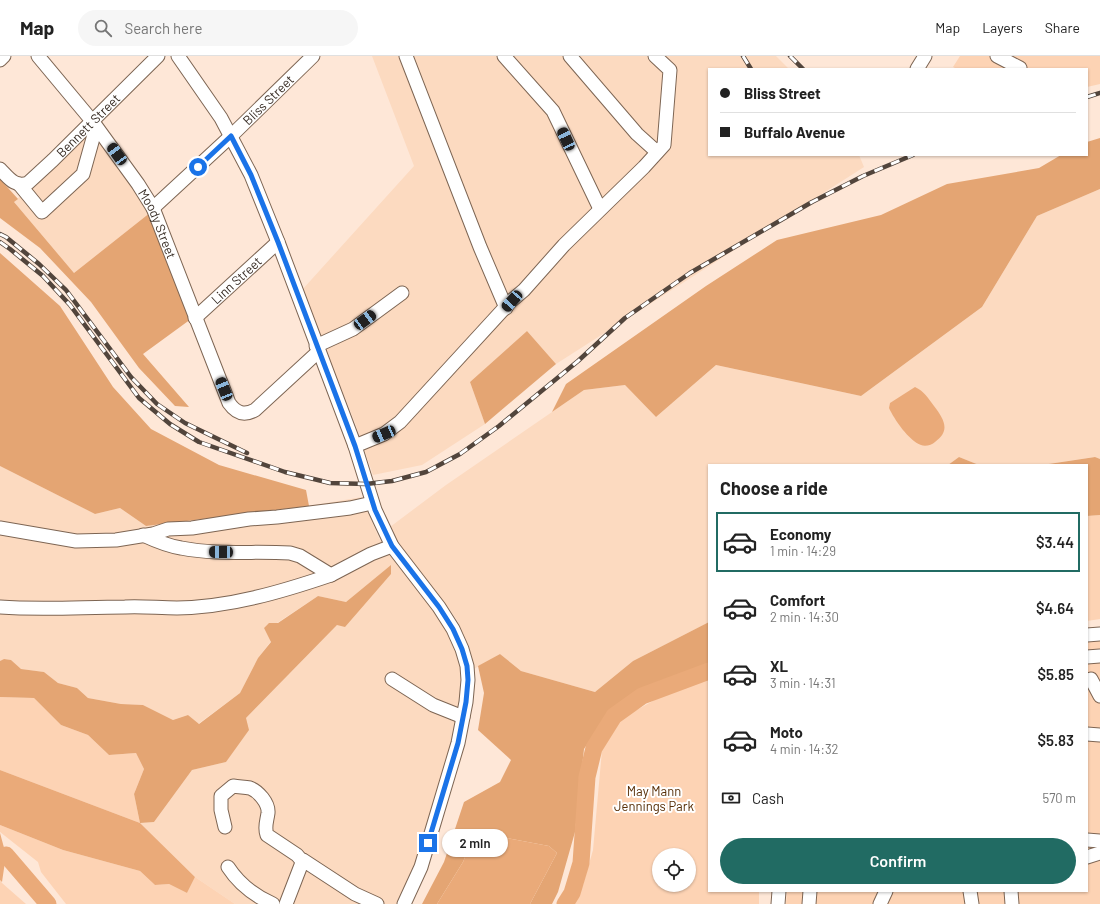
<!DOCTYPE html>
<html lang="en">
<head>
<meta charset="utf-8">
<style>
	body { margin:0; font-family:Barlow,sans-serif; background:#f6f6f6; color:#222; height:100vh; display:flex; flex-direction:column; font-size:15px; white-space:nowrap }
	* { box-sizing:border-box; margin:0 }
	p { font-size:13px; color:#767676 }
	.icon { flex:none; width:22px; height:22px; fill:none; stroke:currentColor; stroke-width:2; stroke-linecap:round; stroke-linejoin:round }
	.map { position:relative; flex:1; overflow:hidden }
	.details { position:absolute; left:708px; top:408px; width:380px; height:428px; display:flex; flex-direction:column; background:#fff; border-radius:0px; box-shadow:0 1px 3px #0004 }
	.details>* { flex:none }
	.top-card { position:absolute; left:708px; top:12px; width:380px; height:88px; border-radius:0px; box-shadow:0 1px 3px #0004; display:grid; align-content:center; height:88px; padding:0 12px; background:#fff }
	.controls { position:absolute; left:652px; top:792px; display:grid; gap:8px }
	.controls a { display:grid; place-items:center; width:44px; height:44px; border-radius:50%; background:#fff; box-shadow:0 1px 3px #0004; font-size:20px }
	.end { position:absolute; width:18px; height:18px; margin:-9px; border:5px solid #1a73e8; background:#fff; box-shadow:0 0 0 2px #fff }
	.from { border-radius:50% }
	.bubble { position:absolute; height:28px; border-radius:14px; background:#fff; box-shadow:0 1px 3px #0004; font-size:13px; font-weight:600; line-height:28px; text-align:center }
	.car { position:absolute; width:12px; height:24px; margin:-12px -6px; border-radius:5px; box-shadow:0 0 3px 1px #0007; background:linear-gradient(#222 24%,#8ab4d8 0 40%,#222 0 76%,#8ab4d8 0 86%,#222 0) }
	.top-card b { display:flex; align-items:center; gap:14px; height:38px; font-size:15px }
	.top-card b+b { border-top:1px solid #e0e0e0 }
	.top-card i { width:10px; height:10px; background:#222 }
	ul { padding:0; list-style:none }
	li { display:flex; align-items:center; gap:12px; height:60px; margin:0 8px 6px; padding:0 4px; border:2px solid transparent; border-radius:0px }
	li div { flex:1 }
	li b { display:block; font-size:15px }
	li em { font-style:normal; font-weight:600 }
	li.selected { border-color:#216b63 }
	li>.icon { width:36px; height:36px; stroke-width:1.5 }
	h2 { padding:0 12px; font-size:18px; line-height:48px }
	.pay { display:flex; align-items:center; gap:10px; height:44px; padding:0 12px; font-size:15px }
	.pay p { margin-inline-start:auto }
	.action { display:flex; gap:8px; margin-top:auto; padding:8px 12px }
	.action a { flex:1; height:46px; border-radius:24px; background:#216b63; color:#fff; font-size:16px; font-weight:600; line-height:46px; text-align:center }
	header { display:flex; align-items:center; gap:24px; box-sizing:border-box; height:56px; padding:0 20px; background:#fff; border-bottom:1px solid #e0e0e0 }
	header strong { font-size:19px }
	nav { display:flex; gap:22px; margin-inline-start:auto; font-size:14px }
	.search { width:280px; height:36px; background:#f6f6f6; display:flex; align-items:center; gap:10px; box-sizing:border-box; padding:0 14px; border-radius:22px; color:#767676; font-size:15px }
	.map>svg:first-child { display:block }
	.built { fill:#fcdac0 }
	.green { fill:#fdd3b4; fill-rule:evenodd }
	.forest { fill:#e4a573 }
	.water { fill:#eaaa79 }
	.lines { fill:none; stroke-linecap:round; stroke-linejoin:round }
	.river { stroke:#eaaa79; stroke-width:17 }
	.minor-casing { stroke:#7d6553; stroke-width:15 }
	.minor { stroke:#fff; stroke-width:13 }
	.rail-casing { stroke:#52453c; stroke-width:4.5 }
	.rail { stroke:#fff; stroke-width:3; stroke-dasharray:9; stroke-linecap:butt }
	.route { stroke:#1a73e8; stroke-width:5 }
	.labels { text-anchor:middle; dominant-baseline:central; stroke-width:4; stroke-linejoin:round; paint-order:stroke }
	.street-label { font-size:13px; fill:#372c24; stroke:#fff }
	.park-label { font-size:13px; fill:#572e06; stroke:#fff }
</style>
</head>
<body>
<header>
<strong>Map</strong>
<div class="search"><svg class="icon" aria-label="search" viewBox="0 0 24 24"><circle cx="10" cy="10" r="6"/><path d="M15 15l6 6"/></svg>Search here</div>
<nav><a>Map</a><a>Layers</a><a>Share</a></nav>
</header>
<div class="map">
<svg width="1100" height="848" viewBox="0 0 1100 848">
	<rect width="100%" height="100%" fill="#fee7d7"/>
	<!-- built -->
	<path class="built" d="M372 0H776L789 13H709V99H859L864 111 556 308 527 275 470 326 485 368 422 409 373 419 355 367 302 234 414 110Z
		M91 71 151 156 74 217 14 146Z
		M1100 133V403L1094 401 1042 409H979L959 401 948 409H709V566L633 605 595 636 521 615 500 598 474 613 470 596 458 566 449 552 411 507 400 491 390 471 446 429 584 334 625 329 656 361 716 309 861 340 982 251 1037 160Z
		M0 410 95 458 120 452 146 470 309 450 362 441 368 457 379 482 451 577 462 616V641L455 682 415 810 398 848H235L195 821 140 767 154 766 192 714 226 706 246 662 337 569 390 510 346 546 318 540 277 567 264 572 271 585 258 602 240 637 198 668 188 659 173 664 143 649 121 648 88 642 77 632 58 627 44 616 20 613 11 604 4 603 0 605Z"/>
	<!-- green -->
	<path class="green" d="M960 0H1100V28L1087 31V13H957L953 11Z
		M1100 459V563L1087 565V460Z
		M1100 585V848H786L787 835H1087V586Z
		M709 621V835H759V848H571L583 829 593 794 602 694 622 662 671 635ZM659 799H689V829H659Z
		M0 641 34 642 61 669 88 679 109 699 136 697 144 713 134 738 140 767 0 714Z
		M0 769 63 794 140 815 155 829 169 828 187 837 195 821 235 848H66L41 816 38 806 0 776Z
		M0 824 2 827 26 848H0Z"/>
	<!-- forest -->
	<path class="forest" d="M1100 82V133L1037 160 982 251 861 340 716 309 656 361 625 329 584 334 552 356 566 328 706 230 777 184 881 159 947 128 1039 112 1061 99H1087V86Z
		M0 123 18 143 14 146 74 217 151 156 191 263 143 298 189 351 175 350 139 312 91 246 40 192 0 162Z
		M0 197 60 250 113 331 151 373 219 409 306 434 309 450 146 470 120 452 95 458 0 410Z
		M527 275 556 308 485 368 470 326Z
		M959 401 979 409H948Z
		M1095 401 1100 403V459L1087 460V409H1042Z
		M391 509V518L345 571 337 569 246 662 249 674 226 706 192 714 154 766 140 767 134 738 144 713 136 697 109 699 88 679 61 669 34 642 0 641V605L4 603 11 604 21 613 44 616 58 627 77 632 88 642 121 648 143 649 173 664 188 659 199 668 240 637 258 602 271 586 264 572 269 567H278L318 540 346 546Z
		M709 566V608L641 634 608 657 584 693 575 776 558 836 552 848H530L557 797 549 790 475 776 463 806 437 848H422L444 806 464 746 500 726 511 704 478 674 484 637 478 610 500 598 521 615 595 636 633 605Z"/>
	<!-- water -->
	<path class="water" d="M915 331C924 335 928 342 934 350 944 363 951 375 935 386 932 389 925 391 921 389 909 385 894 363 889 352L890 347Z
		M0 714 140 767 195 821 187 837 169 828 155 829 140 815 63 794 0 769Z
		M475 776 549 790 557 797 530 848H437L463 806Z
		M0 777 6 799 2 826 0 824Z"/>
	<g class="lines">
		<!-- river -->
		<path class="river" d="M6 799 48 848
			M565 848 572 837 581 807 587 721 594 692 614 660 642 640 709 615"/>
		<defs>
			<g id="minor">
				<path id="s1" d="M38 0 93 66 138 128 153 152 229 347C236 357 244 360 255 354L318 296"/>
				<path d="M178 0 221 62 251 119 278 186 355 390 375 454 383 471 392 490 439 551 453 573 462 593 467 610 468 624 466 646 458 687 421 811 404 848"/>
				<path d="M406 0 480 191 506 252"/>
				<path d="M504 0 553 55 600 153"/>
				<path d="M570 0 637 78 657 96"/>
				<path d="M997 0 1020 12"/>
				<path d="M0 4 4 0"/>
				<path d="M917 13 925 0"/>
				<path id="s2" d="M0 113C8 121 15 132 28 127L53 104 158 0"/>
				<path d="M19 128 42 156 83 118 95 75 93 66"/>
				<path id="s3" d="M153 152 231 80 313 0"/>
				<path id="s4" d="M195 262 278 186"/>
				<path d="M316 290 353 273 402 237"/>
				<path d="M355 390 384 378 400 366 511 245 524 234 564 189 644 111 664 89 670 14 655 0"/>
				<path d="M0 472 76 485 116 484 153 478 168 473 192 472 249 463 277 461 350 452 372 447"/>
				<path d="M143 479C156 485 168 490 181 492 217 499 254 495 290 497L300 500 331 519 371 498 392 490"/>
				<path d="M0 551C42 554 83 551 125 551 142 550 159 552 177 552 230 551 281 536 331 519"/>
				<path d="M1087 579 1100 578"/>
				<path d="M1087 601 1100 600"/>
				<path d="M392 623 433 649 463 661"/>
				<path d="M1091 623 1100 640"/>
				<path d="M1087 678 1100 679"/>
				<path d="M225 771 221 754V740L233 730C239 731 244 731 250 732 258 735 269 747 268 757 267 765 264 771 267 779L297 799 302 805"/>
				<path d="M1087 784 1100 785"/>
				<path d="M1087 801 1100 797"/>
				<path d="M228 811C239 828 255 840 273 848"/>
				<path d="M970 835 972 848"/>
				<path d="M1011 835 1012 848"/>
				<path d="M286 848 303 804 355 838 377 848"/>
				<path d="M778 848 779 835"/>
				<path d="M809 848 810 835"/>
				<path d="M880 848 886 835"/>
			</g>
		</defs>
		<!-- minor casing -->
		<use href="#minor" class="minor-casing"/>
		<!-- minor -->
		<use href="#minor" class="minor"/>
		<defs>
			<path id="rail" d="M743 0 751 13
				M790 0 803 13
				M1087 41 1100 37
				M0 178 6 181 39 208 66 234 131 321 157 348 185 367 247 397
				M0 186 10 193 43 220 70 249 139 342 170 368 199 386 285 416 330 427 366 428 392 425 426 416 460 398 499 370 578 305 625 262 690 217 812 146 863 120 913 99"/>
		</defs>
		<!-- rail casing -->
		<use href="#rail" class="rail-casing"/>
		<!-- rail -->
		<use href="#rail" class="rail"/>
	</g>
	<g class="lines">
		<!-- route -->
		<path class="route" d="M198 111 231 80 251 119 278 186 355 390 375 454 392 490 439 551 453 573 462 593 467 610 468 624 466 646 458 687 428 787"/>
	</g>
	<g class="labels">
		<!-- street labels -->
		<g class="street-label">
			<text stroke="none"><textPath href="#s3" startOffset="158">Bliss Street</textPath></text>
			<text stroke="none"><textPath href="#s2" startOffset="117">Bennett Street</textPath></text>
			<text stroke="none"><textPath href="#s1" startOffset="207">Moody Street</textPath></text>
			<text stroke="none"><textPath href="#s4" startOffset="56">Linn Street</textPath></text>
		</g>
		<!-- park labels -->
		<g class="park-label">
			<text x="654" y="735">May Mann<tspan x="654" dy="15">Jennings Park</tspan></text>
		</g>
	</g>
</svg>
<div class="controls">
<a><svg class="icon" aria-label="locate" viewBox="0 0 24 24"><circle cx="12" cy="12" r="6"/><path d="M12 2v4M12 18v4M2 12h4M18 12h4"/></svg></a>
</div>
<i class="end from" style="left:198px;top:111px"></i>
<i class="end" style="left:428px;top:787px"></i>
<div class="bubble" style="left:442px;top:773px;width:66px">2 min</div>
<i class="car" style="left:566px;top:83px;rotate:335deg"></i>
<i class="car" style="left:117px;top:98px;rotate:324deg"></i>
<i class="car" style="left:512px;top:245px;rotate:222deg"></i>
<i class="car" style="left:365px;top:264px;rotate:54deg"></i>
<i class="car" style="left:224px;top:333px;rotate:338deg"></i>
<i class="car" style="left:384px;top:378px;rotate:247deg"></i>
<i class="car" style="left:221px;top:496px;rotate:271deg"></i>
<div class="top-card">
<b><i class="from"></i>Bliss Street</b>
<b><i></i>Buffalo Avenue</b>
</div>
<section class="details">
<h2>Choose a ride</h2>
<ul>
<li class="selected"><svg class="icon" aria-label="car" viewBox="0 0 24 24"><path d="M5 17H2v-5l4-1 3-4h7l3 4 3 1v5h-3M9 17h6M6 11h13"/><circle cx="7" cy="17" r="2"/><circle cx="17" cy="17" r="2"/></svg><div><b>Economy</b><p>1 min · 14:29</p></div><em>$3.44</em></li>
<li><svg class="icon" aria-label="car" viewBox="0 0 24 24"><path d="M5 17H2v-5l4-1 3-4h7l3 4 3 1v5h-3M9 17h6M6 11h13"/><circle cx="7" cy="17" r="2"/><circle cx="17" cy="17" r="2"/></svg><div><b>Comfort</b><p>2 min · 14:30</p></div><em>$4.64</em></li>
<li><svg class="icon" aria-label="car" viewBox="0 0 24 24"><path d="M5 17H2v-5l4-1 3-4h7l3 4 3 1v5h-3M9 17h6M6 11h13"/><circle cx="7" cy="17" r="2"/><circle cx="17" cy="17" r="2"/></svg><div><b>XL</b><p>3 min · 14:31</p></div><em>$5.85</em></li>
<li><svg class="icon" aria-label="car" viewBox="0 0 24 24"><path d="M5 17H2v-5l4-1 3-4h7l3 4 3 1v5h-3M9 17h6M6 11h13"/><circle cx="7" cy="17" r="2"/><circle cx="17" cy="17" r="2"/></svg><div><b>Moto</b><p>4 min · 14:32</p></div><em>$5.83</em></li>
</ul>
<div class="pay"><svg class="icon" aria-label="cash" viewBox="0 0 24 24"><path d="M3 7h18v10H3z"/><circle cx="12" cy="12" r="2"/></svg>Cash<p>570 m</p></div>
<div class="action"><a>Confirm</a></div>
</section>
</div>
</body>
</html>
